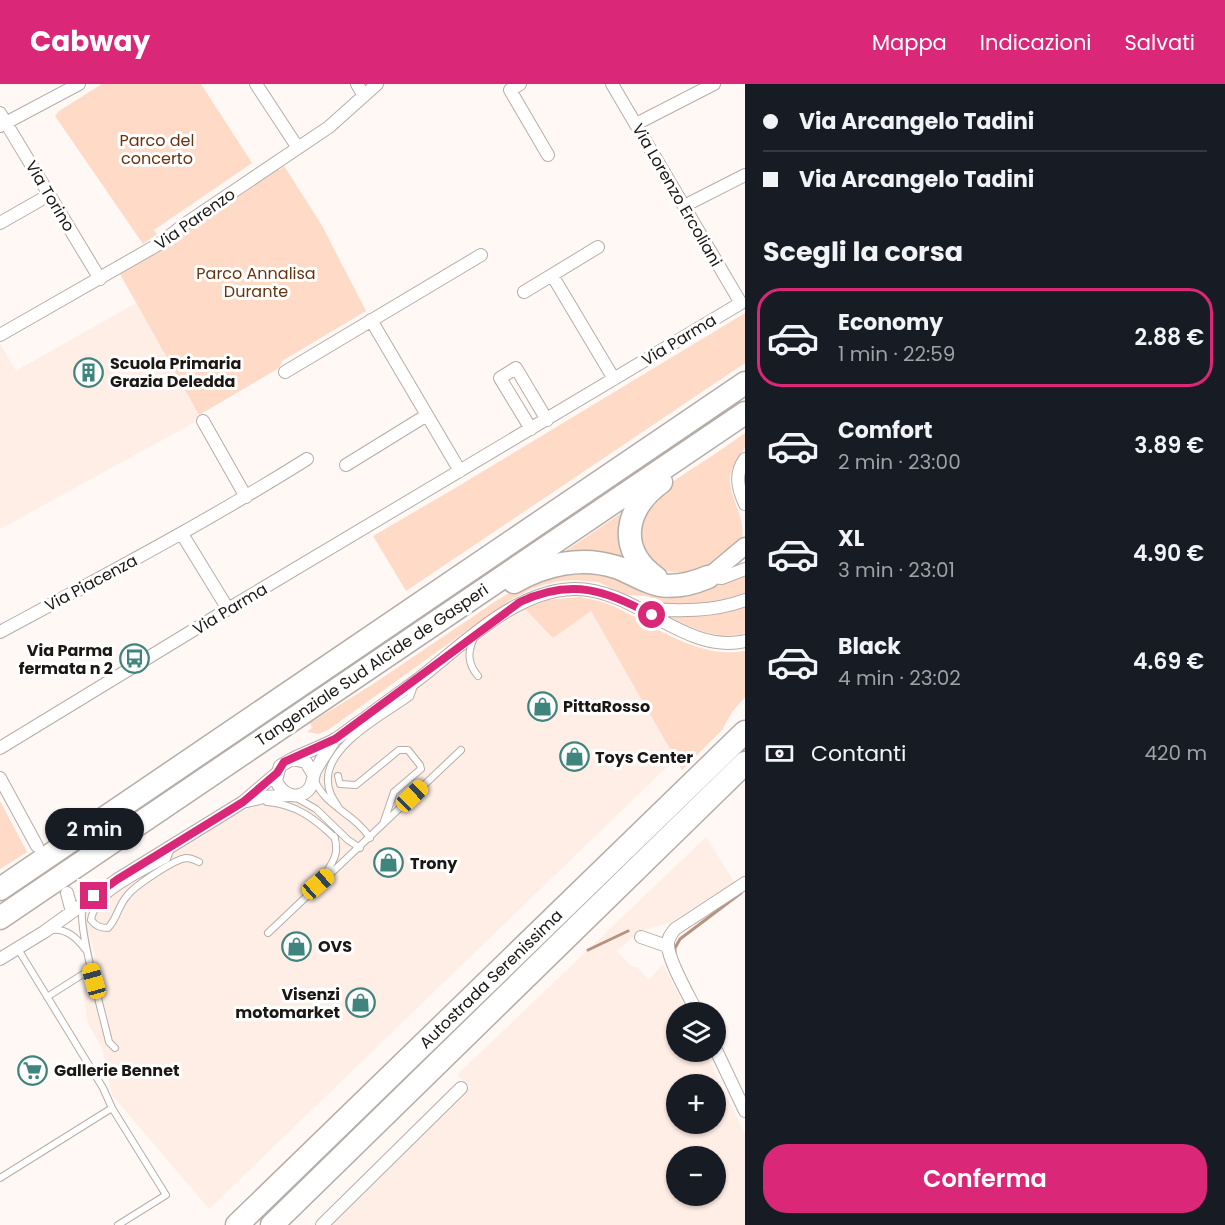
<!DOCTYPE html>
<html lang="it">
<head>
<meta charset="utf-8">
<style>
	body { margin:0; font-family:Poppins,sans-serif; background:#242831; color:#f1f3f6; height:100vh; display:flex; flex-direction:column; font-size:22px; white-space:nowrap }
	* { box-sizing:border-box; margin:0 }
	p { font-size:20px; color:#9ea1a6 }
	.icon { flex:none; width:33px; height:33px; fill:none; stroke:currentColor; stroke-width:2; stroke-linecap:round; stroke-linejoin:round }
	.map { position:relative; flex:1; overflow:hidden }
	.side { display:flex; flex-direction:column; background:#171b24; width:480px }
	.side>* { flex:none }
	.top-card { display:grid; align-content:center; height:132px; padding:0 18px; background:#171b24 }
	.tools { position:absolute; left:666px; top:918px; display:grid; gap:12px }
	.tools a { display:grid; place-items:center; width:60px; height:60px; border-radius:50%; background:#171b24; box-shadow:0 2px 4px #0004; font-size:30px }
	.end { position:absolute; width:27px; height:27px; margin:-14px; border:8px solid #db2777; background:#fff; box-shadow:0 0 0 3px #fff }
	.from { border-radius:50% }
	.bubble { position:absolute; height:42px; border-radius:21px; background:#171b24; box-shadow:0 2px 4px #0004; font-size:20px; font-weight:600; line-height:42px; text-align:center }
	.car { position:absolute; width:18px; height:36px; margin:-18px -9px; border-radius:8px; box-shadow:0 0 4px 2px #0007; background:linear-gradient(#f5c518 24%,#345 0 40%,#f5c518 0 76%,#345 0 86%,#f5c518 0) }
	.top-card b { display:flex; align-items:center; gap:21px; height:57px; font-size:22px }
	.top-card b+b { border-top:2px solid #363941 }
	.top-card i { width:15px; height:15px; background:#f1f3f6 }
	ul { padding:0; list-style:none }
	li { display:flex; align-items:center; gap:18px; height:99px; margin:0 12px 9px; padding:0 6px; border:3px solid transparent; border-radius:24px }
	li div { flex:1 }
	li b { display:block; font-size:22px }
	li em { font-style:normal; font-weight:600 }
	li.selected { border-color:#db2777 }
	li>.icon { width:54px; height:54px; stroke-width:1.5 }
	h2 { padding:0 18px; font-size:27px; line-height:72px }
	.pay { display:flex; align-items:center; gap:15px; height:66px; padding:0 18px; font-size:22px }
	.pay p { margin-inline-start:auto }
	.primary-button { display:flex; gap:12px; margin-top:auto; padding:12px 18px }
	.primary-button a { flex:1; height:69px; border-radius:24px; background:#db2777; color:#fff; font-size:24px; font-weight:600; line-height:69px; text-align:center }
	header { display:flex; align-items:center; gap:36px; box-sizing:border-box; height:84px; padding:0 30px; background:#db2777; color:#fff }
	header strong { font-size:28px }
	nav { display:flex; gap:33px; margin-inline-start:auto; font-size:21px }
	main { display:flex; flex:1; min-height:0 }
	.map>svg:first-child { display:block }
	.built { fill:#ffeee6; fill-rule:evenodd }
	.green { fill:#fedac7 }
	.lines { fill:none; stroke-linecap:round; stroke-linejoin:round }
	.stream { stroke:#b8927c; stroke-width:3 }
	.lane-casing { stroke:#b5ada8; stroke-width:8 }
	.street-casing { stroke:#b5ada8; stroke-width:14 }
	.secondary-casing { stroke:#b5ada8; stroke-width:19 }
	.highway-casing { stroke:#b5ada8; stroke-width:25 }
	.lane { stroke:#fff; stroke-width:6 }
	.street { stroke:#fff; stroke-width:12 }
	.secondary { stroke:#fff; stroke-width:16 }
	.highway { stroke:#fff; stroke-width:22 }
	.route { stroke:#db2777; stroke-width:8 }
	.labels { text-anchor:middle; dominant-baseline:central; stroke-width:6; stroke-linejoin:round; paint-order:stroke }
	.park-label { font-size:16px; fill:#6a330e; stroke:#fff }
	.street-label { font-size:16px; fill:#1a1715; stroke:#fff }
	.poi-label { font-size:16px; font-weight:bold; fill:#1a1715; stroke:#fff; text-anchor:start }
</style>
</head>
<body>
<header>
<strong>Cabway</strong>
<nav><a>Mappa</a><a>Indicazioni</a><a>Salvati</a></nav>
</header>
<main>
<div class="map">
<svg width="745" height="1141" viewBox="0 0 745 1141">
	<rect width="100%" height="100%" fill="#fff8f4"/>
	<!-- built -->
	<path class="built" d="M136 219 199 331 193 339 0 445V260L16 287Z
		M522 525 591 527 676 674 209 1125 112 1011 102 964 87 938 83 905 102 890 96 884 93 863 84 836 87 823 215 738 258 721 267 719 282 721 314 703 319 697 320 684 339 657Z
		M706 753 734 798 672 838 640 847 617 867 632 883H637L649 896 663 880 687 928H676V968H705L745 1050V1141H329L470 1003 457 991ZM676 1000H716V1040H676ZM676 1072H716V1112H676Z"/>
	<!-- green -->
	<path class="green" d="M102 0H201L252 79 154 146 157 150 143 160 55 32 59 27Z
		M284 82 321 140 366 227 282 277 279 284 199 331 120 190 277 85 279 86Z
		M745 229V279L406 507 373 452 452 406Z
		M745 349C745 353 745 359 745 363 739 376 728 384 730 400 732 416 745 436 742 453 739 461 730 466 723 472 670 516 611 468 658 409 665 401 676 396 684 390 705 377 725 363 745 349Z
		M629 424 632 481 558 472Z
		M563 487 625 491H745V509L712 518 680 521 660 519 647 512 627 511 598 498 572 496 554 498 533 504 512 515 466 547 328 646 318 650 307 648 312 644 310 639 370 602 496 517 515 505Z
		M579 513 599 517 613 522C653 541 699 576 745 567V613L732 628 722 646 682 686 591 527 553 554 525 525 547 516Z
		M745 521V549C722 557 692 545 671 533L697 531Z
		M0 717 27 768 0 785Z"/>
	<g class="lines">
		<!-- stream -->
		<path class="stream" d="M588 866 628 847
			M675 869V864L680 855 741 809
			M716 954 720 963"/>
		<defs>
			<path id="lane" d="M474 554C467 569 468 580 478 592
				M338 692 340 700 356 701 399 666H408L420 681 421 685 394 708 384 737
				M315 697C326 723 355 730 370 754
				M295 713 316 725 348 756 360 764
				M267 718C296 720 315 735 335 754
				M339 724C334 716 328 708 328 698 325 662 383 632 410 613L414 602
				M171 764 167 775C146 787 94 810 91 836 96 842 100 844 108 844 117 835 118 822 127 812 134 802 175 775 186 774 191 774 195 776 199 778
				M324 792C333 778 340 769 334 752
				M83 823C76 838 104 935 109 958L115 964
				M52 846C66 844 77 854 85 865
				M268 849 461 666
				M18 865 103 1004 112 1024 166 1111 118 1141
				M47 913 91 885
				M0 1094 112 1024"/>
			<path id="street" d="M256 0 298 64
				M357 0 364 12
				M520 0 510 6 548 71
				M612 0 739 216
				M0 29 100 195
				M636 40 714 0
				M0 42 79 0
				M684 122 745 91
				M0 139 49 111
				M552 191 614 295
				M524 208 598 163
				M371 236 460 387
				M0 251 159 160 185 140 329 43 377 0
				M285 288 481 171
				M203 337 246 413
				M531 345 500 294 516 284 547 336
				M745 375C734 390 738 405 745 420
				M346 381 427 331
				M182 450 228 525
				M708 493 722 494 745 485
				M645 525C679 527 713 528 745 516
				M0 548C104 492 208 437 307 375
				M0 664 228 525 741 219 739 216
				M292 675C306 668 321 663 334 656 344 650 354 641 364 635 381 622 398 610 416 597 461 563 514 506 574 505 636 504 684 571 745 557
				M313 690 306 678 292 675 280 682 276 696C281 710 298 718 309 705 314 699 312 693 315 687 321 676 328 666 335 655
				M0 694 37 762
				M247 717 264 713 290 711
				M67 809 72 828
				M641 853 667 862
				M0 875 44 848 118 795 243 718 277 689
				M697 928C689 912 669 878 668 862 667 855 671 850 675 845L745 799
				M716 966 745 1027
				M322 1141 461 1004"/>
			<path id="secondary" d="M708 493 745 462"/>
			<path id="highway" d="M656 494C617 466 624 425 661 398
				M514 498C545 480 582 472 616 483 628 487 638 494 650 498 669 506 689 501 708 493
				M0 805 745 299
				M0 834 745 329
				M237 1141 745 648
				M272 1141 745 679"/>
		</defs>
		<!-- lane casing -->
		<use href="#lane" class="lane-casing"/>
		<!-- street casing -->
		<use href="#street" class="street-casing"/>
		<!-- secondary casing -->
		<use href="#secondary" class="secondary-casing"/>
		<!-- highway casing -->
		<use href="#highway" class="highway-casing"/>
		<!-- lane -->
		<use href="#lane" class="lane"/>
		<!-- street -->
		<use href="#street" class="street"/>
		<!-- secondary -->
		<use href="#secondary" class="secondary"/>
		<!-- highway -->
		<use href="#highway" class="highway"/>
	</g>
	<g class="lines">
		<!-- route -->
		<path class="route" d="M94 812 118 795 243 718 277 689 284 678 335 655 520 518C571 494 606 506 652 531"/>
	</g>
	<!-- icons -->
	<defs>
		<symbol id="building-ring" viewBox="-11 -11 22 22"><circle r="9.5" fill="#fff" stroke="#3f857d" stroke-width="1.5"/><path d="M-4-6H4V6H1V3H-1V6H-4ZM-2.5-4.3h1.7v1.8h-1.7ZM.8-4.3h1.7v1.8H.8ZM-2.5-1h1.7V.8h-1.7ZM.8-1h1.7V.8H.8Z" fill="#3f857d"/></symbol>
		<symbol id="bus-ring" viewBox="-11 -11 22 22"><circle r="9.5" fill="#fff" stroke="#3f857d" stroke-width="1.5"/><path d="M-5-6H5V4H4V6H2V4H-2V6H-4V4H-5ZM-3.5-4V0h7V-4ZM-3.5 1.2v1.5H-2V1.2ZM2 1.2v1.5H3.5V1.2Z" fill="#3f857d"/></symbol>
		<symbol id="shop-ring" viewBox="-11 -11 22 22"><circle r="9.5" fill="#fff" stroke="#3f857d" stroke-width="1.5"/><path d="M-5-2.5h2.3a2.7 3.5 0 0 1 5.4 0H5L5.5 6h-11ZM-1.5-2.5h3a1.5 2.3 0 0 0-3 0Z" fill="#3f857d"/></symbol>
		<symbol id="supermarket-ring" viewBox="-11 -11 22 22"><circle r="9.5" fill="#fff" stroke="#3f857d" stroke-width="1.5"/><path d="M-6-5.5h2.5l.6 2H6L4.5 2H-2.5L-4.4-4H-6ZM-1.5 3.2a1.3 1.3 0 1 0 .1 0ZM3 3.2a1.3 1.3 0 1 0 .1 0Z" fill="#3f857d"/></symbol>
	</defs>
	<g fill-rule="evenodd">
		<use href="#building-ring" x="72" y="272" width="33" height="33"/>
		<use href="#bus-ring" x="118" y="558" width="33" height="33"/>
		<use href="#shop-ring" x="526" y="606" width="33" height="33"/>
		<use href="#shop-ring" x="558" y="656" width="33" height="33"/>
		<use href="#shop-ring" x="372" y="762" width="33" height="33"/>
		<use href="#shop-ring" x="280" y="846" width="33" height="33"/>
		<use href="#shop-ring" x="344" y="902" width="33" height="33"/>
		<use href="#supermarket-ring" x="16" y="970" width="33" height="33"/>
	</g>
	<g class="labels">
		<!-- park labels -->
		<g class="park-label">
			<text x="157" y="56">Parco del<tspan x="157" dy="18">concerto</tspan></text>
			<text x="256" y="189">Parco Annalisa<tspan x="256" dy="18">Durante</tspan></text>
		</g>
		<!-- street labels -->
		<g class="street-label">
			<text transform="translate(677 111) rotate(60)">Via Lorenzo Ercoliani</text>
			<text transform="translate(50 112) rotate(59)">Via Torino</text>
			<text transform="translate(195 135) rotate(-35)">Via Parenzo</text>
			<text transform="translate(679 256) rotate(-31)">Via Parma</text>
			<text transform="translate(91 499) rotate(-28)">Via Piacenza</text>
			<text transform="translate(230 525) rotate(-31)">Via Parma</text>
			<text transform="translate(372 581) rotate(-34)">Tangenziale Sud Alcide de Gasperi</text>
			<text transform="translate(491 895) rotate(-44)">Autostrada Serenissima</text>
		</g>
		<!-- poi labels -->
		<g class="poi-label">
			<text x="110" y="279">Scuola Primaria<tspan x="110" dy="18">Grazia Deledda</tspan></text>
			<text x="113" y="566" text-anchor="end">Via Parma<tspan x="113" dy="18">fermata n 2</tspan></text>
			<text x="563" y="622">PittaRosso</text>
			<text x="595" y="673">Toys Center</text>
			<text x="410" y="779">Trony</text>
			<text x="318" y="862">OVS</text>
			<text x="340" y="910" text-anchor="end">Visenzi<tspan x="340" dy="18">motomarket</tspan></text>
			<text x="54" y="986">Gallerie Bennet</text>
		</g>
	</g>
</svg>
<div class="tools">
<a><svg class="icon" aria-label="layers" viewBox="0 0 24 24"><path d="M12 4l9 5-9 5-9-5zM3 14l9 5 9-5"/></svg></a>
<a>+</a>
<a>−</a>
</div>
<i class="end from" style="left:652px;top:531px"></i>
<i class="end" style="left:94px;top:812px"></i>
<div class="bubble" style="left:45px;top:724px;width:99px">2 min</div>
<i class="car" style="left:412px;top:712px;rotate:46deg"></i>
<i class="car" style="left:318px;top:800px;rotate:49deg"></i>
<i class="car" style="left:94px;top:897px;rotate:344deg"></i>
</div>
<section class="side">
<div class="top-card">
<b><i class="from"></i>Via Arcangelo Tadini</b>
<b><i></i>Via Arcangelo Tadini</b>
</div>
<h2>Scegli la corsa</h2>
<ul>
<li class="selected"><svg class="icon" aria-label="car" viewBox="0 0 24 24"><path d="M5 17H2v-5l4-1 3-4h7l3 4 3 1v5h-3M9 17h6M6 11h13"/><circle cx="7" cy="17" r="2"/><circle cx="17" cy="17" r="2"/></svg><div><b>Economy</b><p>1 min · 22:59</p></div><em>2.88 €</em></li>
<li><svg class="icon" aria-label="car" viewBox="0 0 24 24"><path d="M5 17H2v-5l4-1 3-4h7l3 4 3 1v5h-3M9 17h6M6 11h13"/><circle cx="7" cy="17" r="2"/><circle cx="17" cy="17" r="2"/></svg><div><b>Comfort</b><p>2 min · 23:00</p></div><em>3.89 €</em></li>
<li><svg class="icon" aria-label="car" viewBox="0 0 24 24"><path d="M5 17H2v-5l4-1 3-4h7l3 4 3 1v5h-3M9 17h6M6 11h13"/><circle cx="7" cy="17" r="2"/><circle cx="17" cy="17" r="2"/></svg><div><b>XL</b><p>3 min · 23:01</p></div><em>4.90 €</em></li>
<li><svg class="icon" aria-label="car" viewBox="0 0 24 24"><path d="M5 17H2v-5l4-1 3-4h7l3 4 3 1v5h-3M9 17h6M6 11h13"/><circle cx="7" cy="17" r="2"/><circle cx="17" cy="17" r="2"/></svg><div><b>Black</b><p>4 min · 23:02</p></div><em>4.69 €</em></li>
</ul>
<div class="pay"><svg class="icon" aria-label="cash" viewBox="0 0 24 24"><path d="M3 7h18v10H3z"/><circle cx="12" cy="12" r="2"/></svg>Contanti<p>420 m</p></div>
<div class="primary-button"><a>Conferma</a></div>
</section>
</main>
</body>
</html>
